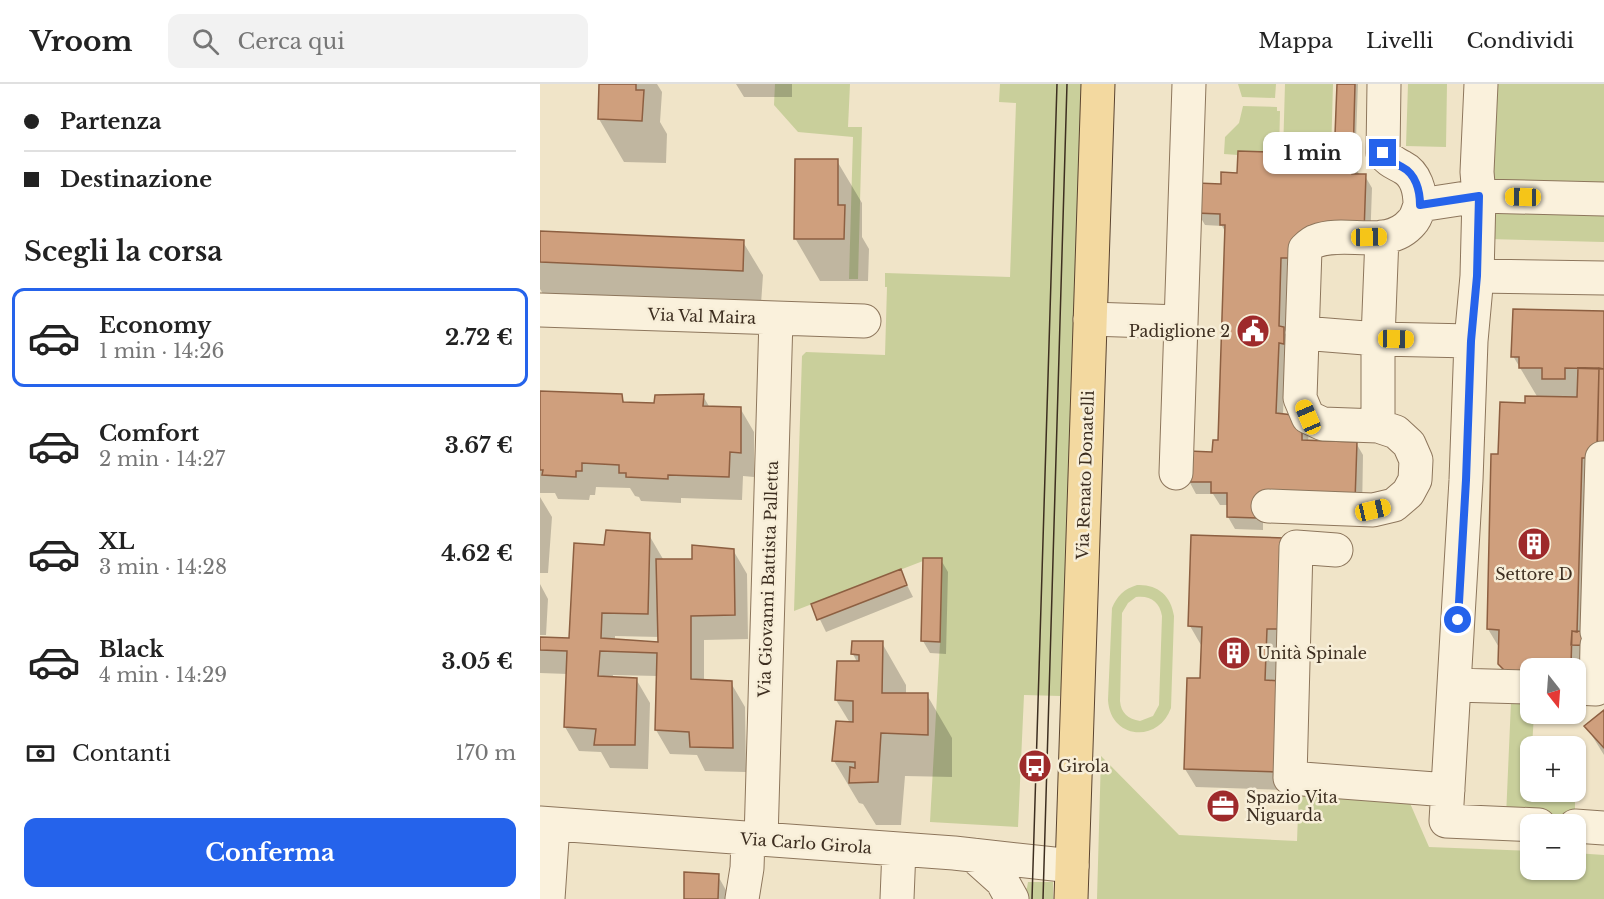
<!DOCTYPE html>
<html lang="it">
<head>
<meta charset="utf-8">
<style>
	body { margin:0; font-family:"Libre Baskerville",serif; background:#f2f2f2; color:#222; height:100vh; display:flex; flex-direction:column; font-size:22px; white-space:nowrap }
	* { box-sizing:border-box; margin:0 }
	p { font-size:20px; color:#767676 }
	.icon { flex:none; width:33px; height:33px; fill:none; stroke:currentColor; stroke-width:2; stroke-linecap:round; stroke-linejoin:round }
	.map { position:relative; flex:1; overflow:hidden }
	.side { display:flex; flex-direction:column; background:#fff; width:540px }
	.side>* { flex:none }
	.hud { display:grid; align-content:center; height:132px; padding:0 24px; background:#fff }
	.needle { width:39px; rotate:163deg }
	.fabs { position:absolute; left:980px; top:574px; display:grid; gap:12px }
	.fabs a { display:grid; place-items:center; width:66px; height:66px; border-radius:12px; background:#fff; box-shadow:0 2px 4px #0004; font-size:30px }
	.end { position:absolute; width:27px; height:27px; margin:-14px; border:8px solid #2563eb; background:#fff; box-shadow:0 0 0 3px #fff }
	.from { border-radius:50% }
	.bubble { position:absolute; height:42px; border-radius:12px; background:#fff; box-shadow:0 2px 4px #0004; font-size:20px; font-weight:800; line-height:42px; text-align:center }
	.car { position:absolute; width:18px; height:36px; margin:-18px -9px; border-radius:8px; box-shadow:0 0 4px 2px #0007; background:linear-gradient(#f5c518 24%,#345 0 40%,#f5c518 0 76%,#345 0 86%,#f5c518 0) }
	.hud b { display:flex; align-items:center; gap:21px; height:57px; font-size:22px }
	.hud b+b { border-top:2px solid #e0e0e0 }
	.hud i { width:15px; height:15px; background:#222 }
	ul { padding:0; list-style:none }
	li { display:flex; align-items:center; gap:18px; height:99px; margin:0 12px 9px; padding:0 12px; border:3px solid transparent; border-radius:12px }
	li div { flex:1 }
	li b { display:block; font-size:22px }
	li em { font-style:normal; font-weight:800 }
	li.on { border-color:#2563eb }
	li>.icon { width:54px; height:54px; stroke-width:1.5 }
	h2 { padding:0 24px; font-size:27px; line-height:72px }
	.pay { display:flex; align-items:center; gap:15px; height:66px; padding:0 24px; font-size:22px }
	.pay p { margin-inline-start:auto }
	.action { display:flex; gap:12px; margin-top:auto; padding:12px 24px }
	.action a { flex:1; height:69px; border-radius:12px; background:#2563eb; color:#fff; font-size:24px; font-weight:800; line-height:69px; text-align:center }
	header { display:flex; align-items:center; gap:36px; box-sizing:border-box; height:84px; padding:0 30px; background:#fff; border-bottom:2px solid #e0e0e0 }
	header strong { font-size:28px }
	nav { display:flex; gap:33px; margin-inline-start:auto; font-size:21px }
	.search { width:420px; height:54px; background:#f2f2f2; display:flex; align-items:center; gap:15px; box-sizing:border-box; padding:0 21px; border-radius:12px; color:#767676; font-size:22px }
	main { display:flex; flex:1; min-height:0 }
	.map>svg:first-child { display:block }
	.green { fill:#c9cf9b; fill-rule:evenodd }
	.shadow { fill:#0003; fill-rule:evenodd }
	.building { fill:#cf9f7d; stroke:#8d5f41; stroke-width:1.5 }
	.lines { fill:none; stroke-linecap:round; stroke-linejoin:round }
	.minor-casing { stroke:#8d765c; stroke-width:35 }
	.major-casing { stroke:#5b4430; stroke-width:35 }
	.minor { stroke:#faf1dc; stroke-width:33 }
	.major { stroke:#f3d9a0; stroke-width:33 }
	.tram { stroke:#3d2e20; stroke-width:1.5 }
	.route { stroke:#2563eb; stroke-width:8 }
	.labels { text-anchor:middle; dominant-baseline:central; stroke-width:5; stroke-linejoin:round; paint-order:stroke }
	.street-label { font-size:16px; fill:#3d2e20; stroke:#f7eed8 }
	.poi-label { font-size:16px; fill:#3d2e20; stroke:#f7eed8; text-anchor:start }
</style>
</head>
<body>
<header>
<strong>Vroom</strong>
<div class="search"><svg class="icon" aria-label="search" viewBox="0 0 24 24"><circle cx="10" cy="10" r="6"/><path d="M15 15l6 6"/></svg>Cerca qui</div>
<nav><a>Mappa</a><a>Livelli</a><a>Condividi</a></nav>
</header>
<main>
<section class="side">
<div class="hud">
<b><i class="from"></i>Partenza</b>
<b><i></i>Destinazione</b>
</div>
<h2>Scegli la corsa</h2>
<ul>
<li class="on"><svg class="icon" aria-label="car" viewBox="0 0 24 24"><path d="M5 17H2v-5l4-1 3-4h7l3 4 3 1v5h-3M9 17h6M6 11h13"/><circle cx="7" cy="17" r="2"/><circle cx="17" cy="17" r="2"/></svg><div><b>Economy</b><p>1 min · 14:26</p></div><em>2.72 €</em></li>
<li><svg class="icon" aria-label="car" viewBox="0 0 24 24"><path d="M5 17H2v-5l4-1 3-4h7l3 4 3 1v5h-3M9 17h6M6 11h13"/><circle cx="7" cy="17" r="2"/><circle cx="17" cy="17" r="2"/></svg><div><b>Comfort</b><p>2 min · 14:27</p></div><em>3.67 €</em></li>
<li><svg class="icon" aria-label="car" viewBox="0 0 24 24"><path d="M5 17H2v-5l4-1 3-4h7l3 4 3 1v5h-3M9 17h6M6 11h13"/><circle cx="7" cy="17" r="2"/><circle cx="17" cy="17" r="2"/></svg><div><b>XL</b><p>3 min · 14:28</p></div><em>4.62 €</em></li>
<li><svg class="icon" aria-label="car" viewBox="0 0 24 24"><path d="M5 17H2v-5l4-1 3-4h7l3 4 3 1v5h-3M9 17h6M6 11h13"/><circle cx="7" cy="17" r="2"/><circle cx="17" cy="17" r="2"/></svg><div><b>Black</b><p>4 min · 14:29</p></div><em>3.05 €</em></li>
</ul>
<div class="pay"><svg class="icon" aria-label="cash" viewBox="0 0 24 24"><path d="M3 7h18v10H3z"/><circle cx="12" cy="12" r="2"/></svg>Contanti<p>170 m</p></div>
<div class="action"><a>Conferma</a></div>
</section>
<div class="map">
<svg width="1064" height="815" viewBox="0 0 1064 815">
	<rect width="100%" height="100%" fill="#f0e4c8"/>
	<!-- green -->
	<path class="green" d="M235 0H310L308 43H322L318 195H309L313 53 258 48 234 21Z
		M460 0H544L525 578 520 612 484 611 478 743 390 738 400 558 402 474H383V477L254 527 262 272 266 268 345 271 347 203H345V189L470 193 476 19 459 18Z
		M698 0H736L735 14 702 13Z
		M745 0H793L791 71 743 69Z
		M868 0H907L906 63 866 62Z
		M951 0H1064V108L949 105Z
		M703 22 737 23V27H740L739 69 699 67 698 71 684 70 685 53 699 39Z
		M949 123 1064 126V158L948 155Z
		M597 501C617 500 631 511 634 532L631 624C618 660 570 655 568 616L572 524C577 512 584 505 597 501ZM596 513C610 511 620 518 622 532L619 621 613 632 600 637C588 635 581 629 580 617L582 529 588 519Z
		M971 618 990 619V630H994L992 663H990L988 715 1035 718V726C1014 739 990 734 966 733Z
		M561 672 639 751 757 757 759 704 866 710 889 763 990 767V786H1035V769L1064 771V815H557Z
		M488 798H513V815H483L480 808 487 804Z"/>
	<!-- shadow -->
	<path class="shadow" d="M61 0H117L122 8 120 38 127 50 126 79 84 78 59 35Z
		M196 0H252V13H204Z
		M798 0H818L815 83 819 90 825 92 832 104 830 161 775 159 758 186 748 185 746 248 750 256V271H745L743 331 769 346 768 358 816 359 823 371 822 429 723 426V446L695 445 688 433 689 421H680L673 410H656L649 397 674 369 679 357 686 149 682 142 665 141 658 129 682 101 727 69 730 75 796 77Z
		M297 77 322 119V153L329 165 328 197H280L255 154Z
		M0 148 203 158 223 191 221 220 3 210 0 205Z
		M1064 229 1051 549 1035 614V585H990L974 604 959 579 960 565 948 545 953 371 960 372 987 320 998 314 973 272Z
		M0 308 81 312 85 319 116 320 163 312 170 324H200L214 348V393L203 392 202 416 141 414V419L101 417 99 413 95 412 90 404 56 403 55 411H50L49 416 18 415 15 409H0Z
		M0 413 12 433 8 489H0Z
		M109 451 123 475 154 477 193 466 207 490 208 555 164 556V597L191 599 205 623 206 688 165 687 157 671 130 670 116 646 118 592 73 591V594L96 595 110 619 108 685 70 684 61 668 39 667 25 643 28 590 0 589V554L31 556 66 462ZM75 552 120 553V559L75 556Z
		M743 455 736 598 746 706 656 703 645 685 662 596 663 561H661L650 542Z
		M401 476 408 488 406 570 390 569 383 557Z
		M360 487 373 513 286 548 273 521Z
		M0 500 8 515 6 551H0Z
		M342 559 366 601V611H387L412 654V693L365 692 361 741H336L323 720 319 719 294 677 310 639 296 616 317 578 313 570Z
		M1064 628V671L1046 642Z
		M178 792 191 815H146Z"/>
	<!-- building -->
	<path class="building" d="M59 0H96V6H104L102 37 58 35Z
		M797 0H815L813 76H794Z
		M698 67 728 68V73L813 76 812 90H826L824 149 752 174H741L739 242 744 243V260L739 259 736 329 762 332V356L817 358 815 417 717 414V434L687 433V409H671V398H648L649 367 672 368 673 356H678L685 141H680V130L656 129 657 99 681 100V88L697 89Z
		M255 75H298V121H305L304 155H254Z
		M0 147 204 156 203 187 0 178Z
		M973 225 1064 227V285L1025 284V295H1002V284H979V273H971Z
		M1038 284H1059L1057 374H1042L1037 548 1032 547 1031 582 1027 585H990V595L972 594 958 580 959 546 947 545 951 370H958L960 318 985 319V312L1037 313Z
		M1059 284 1064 285V361H1057Z
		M0 307 82 310 83 318 114 319 115 311 164 310 163 322 201 323V369L190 368 189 393 128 391V395L86 393V389H79V381L42 379V387H36V393L2 391 3 386H0Z
		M66 446 110 449 108 530 62 529 61 554 118 558 116 475H152V461L194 465 195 531 151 532V595L192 597 193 664 150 663 149 648 115 646 117 569 60 567 58 592 97 594 95 661H54L56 645 24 643 27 567 0 566V553L29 554 34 459 64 461Z
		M651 451 744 454 741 545H727L725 596 740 597 736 688 644 685 647 594H660L661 568 662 543 648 542Z
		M383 474H402L400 558 381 557Z
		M361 485 367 501 277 536 271 520Z
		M1032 547 1064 548V562L1031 561Z
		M312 557H343L342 609H388V651L341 649 338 698 309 699 310 683 315 684V678L292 677 296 637 313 638V617L295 616 297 577H319V571L311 570Z
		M1064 626V664L1044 642Z
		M144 788 179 790 178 815H144Z"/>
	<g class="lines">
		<defs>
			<path id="minor" d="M844 0 843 69C849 77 853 78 862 83 876 90 880 107 880 121
				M941 0 937 88 939 112 937 192 931 257 926 396 906 737 999 741
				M937 192 1064 194
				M0 226 324 237
				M550 235 641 238
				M762 249 838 255 931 257
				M838 342V255L842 153
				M636 389 649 0
				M728 422 833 426 854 421 868 409 875 396 876 376 869 360 856 348 838 342 783 340 768 333 760 314 765 165C768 162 772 158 776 157 806 145 848 167 872 138 876 134 878 127 880 121L939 112 1064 115
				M796 466 756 463 750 694 908 706
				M1057 548 1062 374
				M914 601 990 603
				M1035 604 1056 605 1057 561
				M0 739 414 769 532 782
				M1035 742 1064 744
				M221 756 236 234
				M433 771 462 797 472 815
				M8 815 13 741
				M202 815 207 784 208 755
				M357 815 359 765"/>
			<path id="major" d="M531 815 558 0"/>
		</defs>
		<!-- minor casing -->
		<use href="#minor" class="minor-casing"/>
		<!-- major casing -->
		<use href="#major" class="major-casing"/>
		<!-- minor -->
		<use href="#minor" class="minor"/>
		<!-- major -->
		<use href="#major" class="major"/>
		<!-- tram -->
		<path class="tram" d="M492 815 517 0
			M503 815 527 0"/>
	</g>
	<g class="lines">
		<!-- route -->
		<path class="route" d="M843 69C849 77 853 78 862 83 876 90 880 107 880 121L939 112 937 192 931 257 926 396 918 536"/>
	</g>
	<!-- icons -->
	<defs>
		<symbol id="civic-disc" viewBox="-11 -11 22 22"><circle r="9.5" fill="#9e2a2b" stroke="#f7eed8"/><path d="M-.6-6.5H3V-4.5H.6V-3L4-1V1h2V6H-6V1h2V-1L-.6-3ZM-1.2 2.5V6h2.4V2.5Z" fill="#fff"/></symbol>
		<symbol id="building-disc" viewBox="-11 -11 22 22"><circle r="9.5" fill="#9e2a2b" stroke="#f7eed8"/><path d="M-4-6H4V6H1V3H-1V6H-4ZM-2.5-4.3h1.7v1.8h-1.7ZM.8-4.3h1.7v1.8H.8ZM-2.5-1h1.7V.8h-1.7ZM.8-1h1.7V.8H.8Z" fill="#fff"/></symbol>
		<symbol id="bus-disc" viewBox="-11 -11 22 22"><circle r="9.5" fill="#9e2a2b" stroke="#f7eed8"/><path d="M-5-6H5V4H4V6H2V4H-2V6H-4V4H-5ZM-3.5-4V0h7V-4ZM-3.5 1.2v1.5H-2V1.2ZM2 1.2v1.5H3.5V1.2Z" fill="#fff"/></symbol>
		<symbol id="office-disc" viewBox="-11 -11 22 22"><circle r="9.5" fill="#9e2a2b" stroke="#f7eed8"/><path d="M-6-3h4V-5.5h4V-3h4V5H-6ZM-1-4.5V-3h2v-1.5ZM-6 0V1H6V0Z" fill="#fff"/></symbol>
	</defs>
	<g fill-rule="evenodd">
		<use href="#civic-disc" x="694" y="228" width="38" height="38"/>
		<use href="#building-disc" x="975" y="441" width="38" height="38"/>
		<use href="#building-disc" x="675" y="550" width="38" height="38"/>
		<use href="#bus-disc" x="476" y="663" width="38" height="38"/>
		<use href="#office-disc" x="664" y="703" width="38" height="38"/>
	</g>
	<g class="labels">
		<!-- street labels -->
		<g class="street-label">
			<text transform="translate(162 232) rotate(2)">Via Val Maira</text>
			<text transform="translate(545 391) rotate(-88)">Via Renato Donatelli</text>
			<text transform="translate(228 495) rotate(-88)">Via Giovanni Battista Palletta</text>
			<text transform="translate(266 759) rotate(4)">Via Carlo Girola</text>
		</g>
		<!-- poi labels -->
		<g class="poi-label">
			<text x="690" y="247" text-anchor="end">Padiglione 2</text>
			<text x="994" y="490" text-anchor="middle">Settore D</text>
			<text x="717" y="569">Unità Spinale</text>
			<text x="518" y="682">Girola</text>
			<text x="706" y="713">Spazio Vita<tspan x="706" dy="18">Niguarda</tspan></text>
		</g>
	</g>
</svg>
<div class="fabs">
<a><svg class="needle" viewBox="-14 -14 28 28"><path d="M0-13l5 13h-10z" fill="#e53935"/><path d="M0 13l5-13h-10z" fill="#767676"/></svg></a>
<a>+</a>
<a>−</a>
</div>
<i class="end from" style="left:918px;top:536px"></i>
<i class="end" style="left:843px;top:69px"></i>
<div class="bubble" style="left:723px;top:48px;width:99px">1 min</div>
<i class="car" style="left:983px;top:113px;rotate:271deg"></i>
<i class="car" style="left:829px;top:153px;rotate:89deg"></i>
<i class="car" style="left:856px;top:255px;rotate:91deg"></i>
<i class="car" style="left:768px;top:333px;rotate:337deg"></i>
<i class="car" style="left:833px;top:426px;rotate:77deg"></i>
</div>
</main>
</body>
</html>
